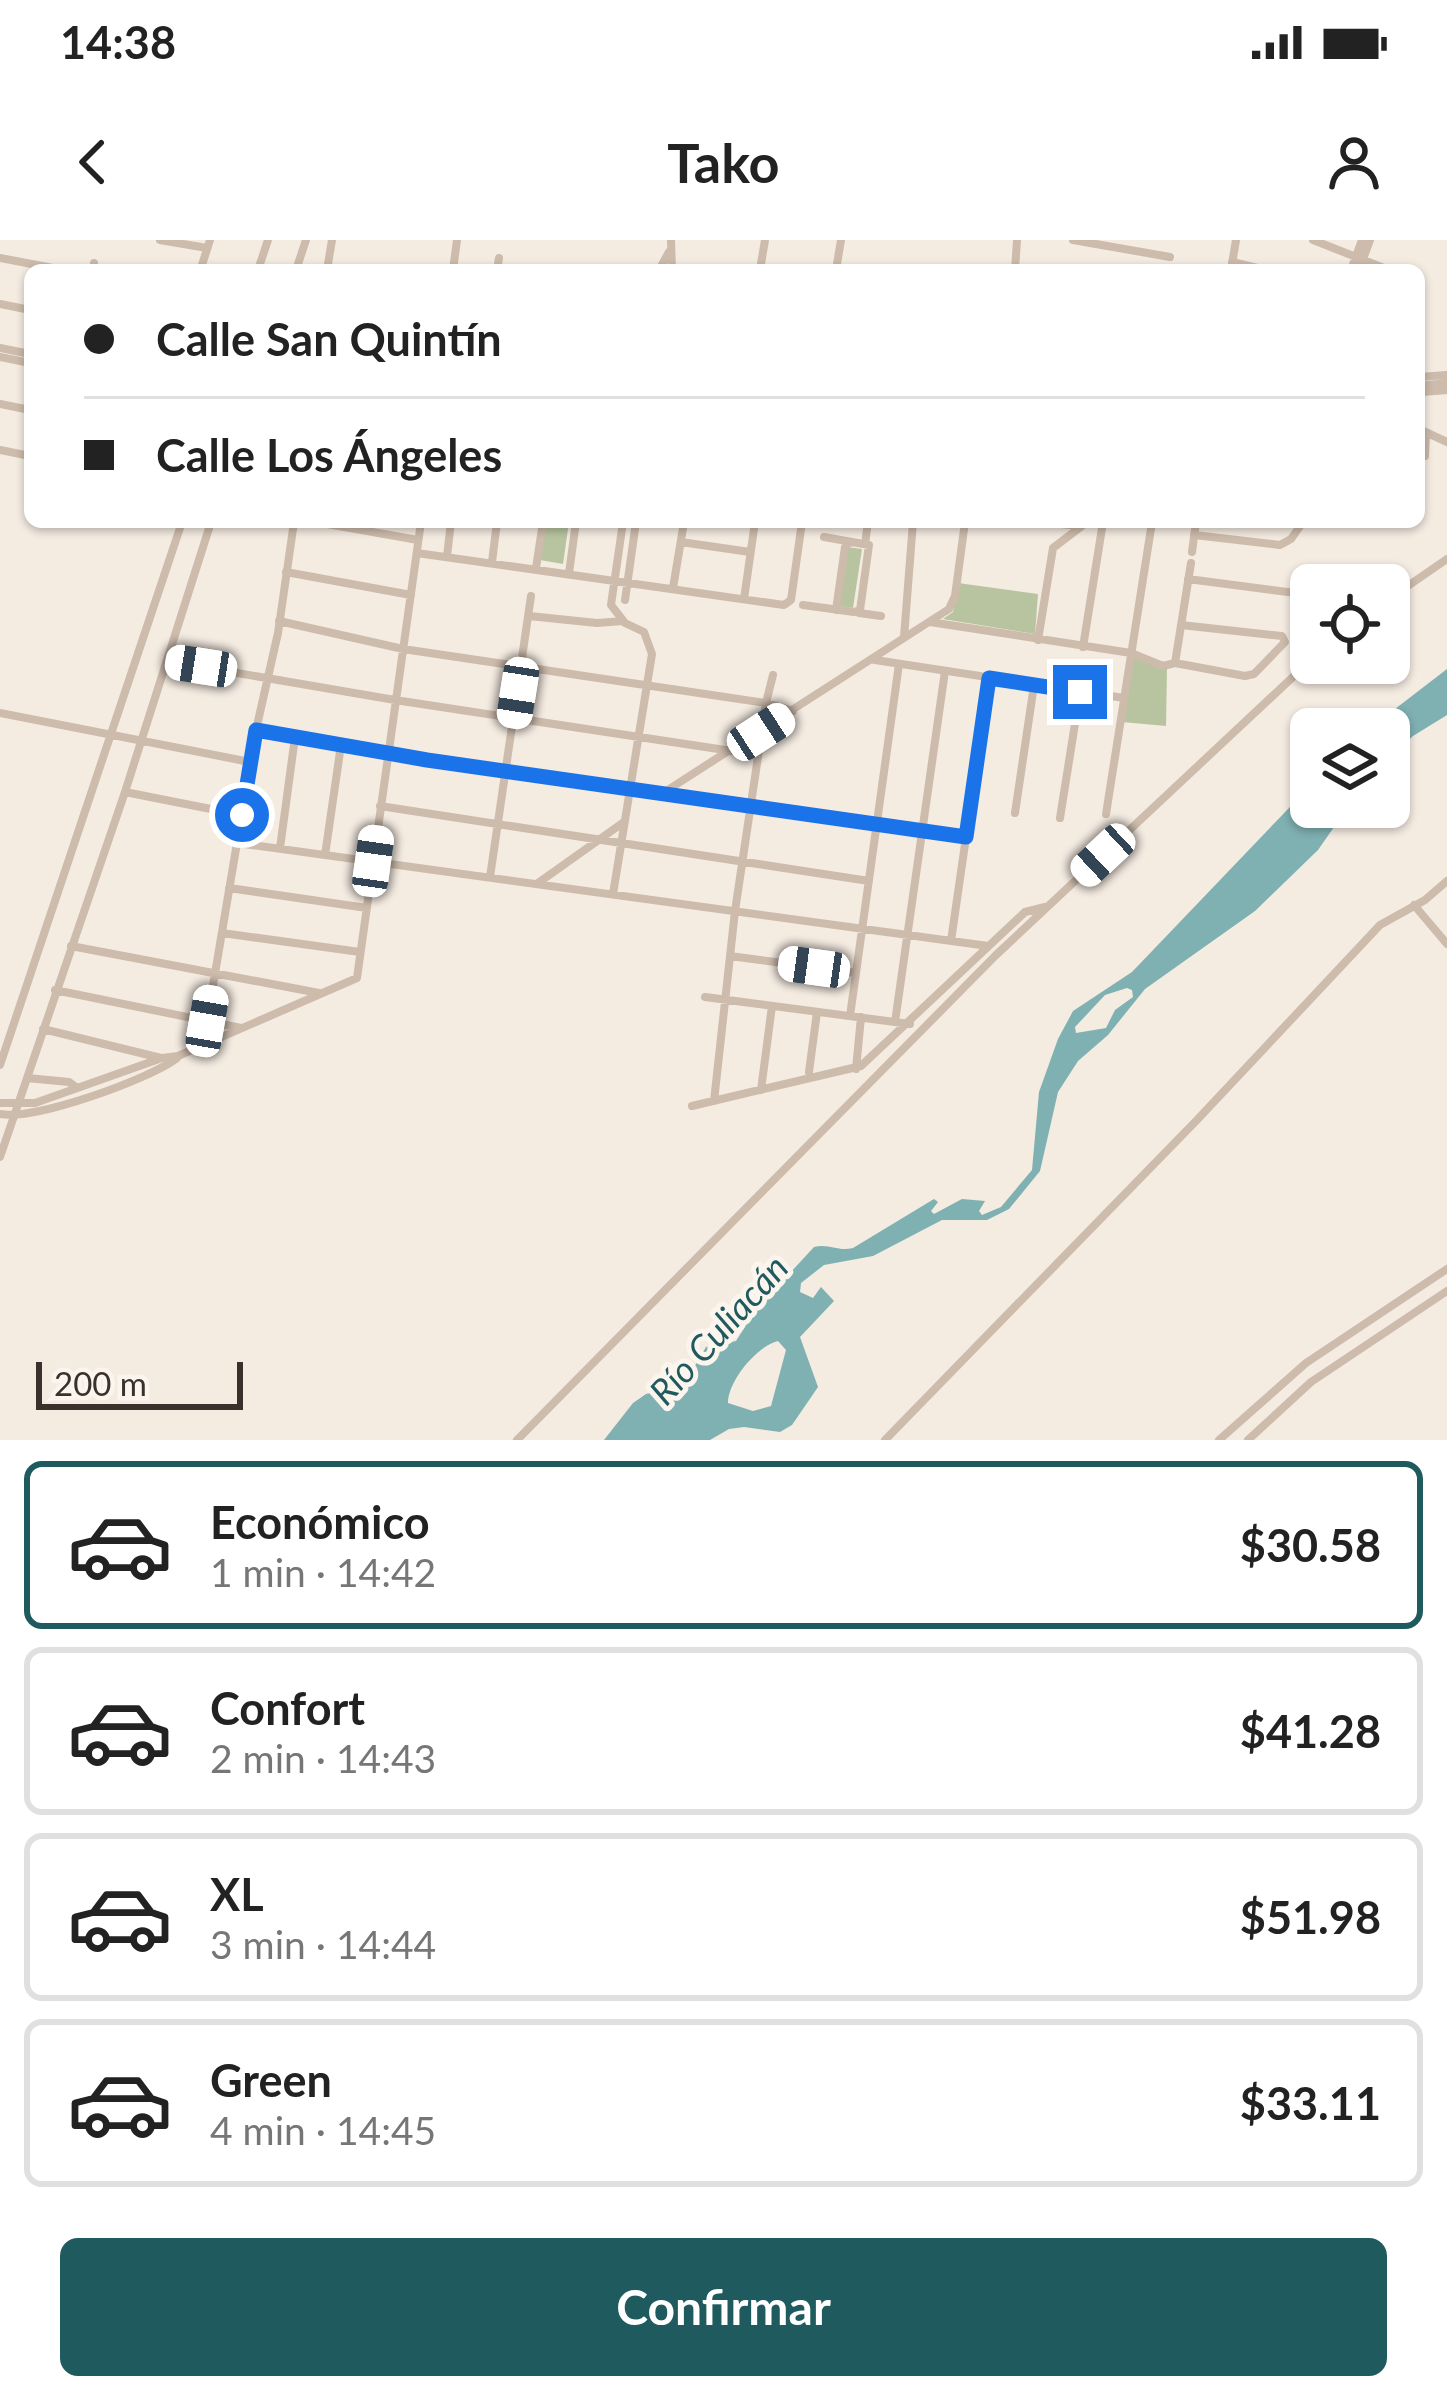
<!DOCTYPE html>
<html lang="es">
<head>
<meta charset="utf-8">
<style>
	body { margin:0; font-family:Lato,sans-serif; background:#f6f6f6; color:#222; height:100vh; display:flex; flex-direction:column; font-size:45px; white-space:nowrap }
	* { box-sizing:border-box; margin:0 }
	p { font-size:39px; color:#767676 }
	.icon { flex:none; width:66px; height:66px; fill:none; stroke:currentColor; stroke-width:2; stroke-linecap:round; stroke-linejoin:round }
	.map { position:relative; height:1200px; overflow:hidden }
	.details { display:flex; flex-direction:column; background:#fff; flex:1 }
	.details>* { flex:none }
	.guide { position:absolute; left:24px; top:24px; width:1401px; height:264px; border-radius:18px; box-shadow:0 3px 9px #0004; display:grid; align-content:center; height:264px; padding:0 60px; background:#fff }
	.buttons { position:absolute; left:1290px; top:324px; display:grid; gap:24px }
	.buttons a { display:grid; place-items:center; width:120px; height:120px; border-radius:18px; background:#fff; box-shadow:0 3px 9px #0004; font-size:60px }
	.scale { position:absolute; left:36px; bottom:30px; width:207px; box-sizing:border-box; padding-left:12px; border:6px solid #3b302b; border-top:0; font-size:33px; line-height:42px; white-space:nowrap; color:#3b302b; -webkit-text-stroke:9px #fbf5ee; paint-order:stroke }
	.end { position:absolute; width:54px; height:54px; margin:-27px; border:15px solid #1a73e8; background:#fff; box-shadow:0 0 0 6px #fff }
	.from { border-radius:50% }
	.car { position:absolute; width:36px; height:72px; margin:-36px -18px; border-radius:15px; box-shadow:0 0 9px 3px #0007; background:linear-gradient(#fff 24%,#345 0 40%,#fff 0 76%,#345 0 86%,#fff 0) }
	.guide b { display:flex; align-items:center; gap:42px; height:114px; font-size:45px }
	.guide b+b { border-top:3px solid #e0e0e0 }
	.guide i { width:30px; height:30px; background:#222 }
	ul { padding:21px 0 0; list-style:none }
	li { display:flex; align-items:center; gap:36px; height:168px; margin:0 24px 18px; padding:0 36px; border:6px solid #e0e0e0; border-radius:18px }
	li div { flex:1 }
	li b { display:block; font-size:45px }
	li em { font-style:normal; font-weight:700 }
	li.selected { border-color:#1f5a5e }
	li>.icon { width:108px; height:108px; stroke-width:1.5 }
	.primary-button { display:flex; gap:24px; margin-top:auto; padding:24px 60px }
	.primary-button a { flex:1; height:138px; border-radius:18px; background:#1f5a5e; color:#fff; font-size:48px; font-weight:700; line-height:138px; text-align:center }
	.status { display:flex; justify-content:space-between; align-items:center; height:84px; padding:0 60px; background:#fff; direction:ltr }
	.status svg { height:33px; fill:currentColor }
	header { display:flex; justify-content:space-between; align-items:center; height:156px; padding:0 60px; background:#fff; font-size:54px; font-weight:700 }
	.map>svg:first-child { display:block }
	.green { fill:#b8c4a0 }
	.water { fill:#7fb0b2; fill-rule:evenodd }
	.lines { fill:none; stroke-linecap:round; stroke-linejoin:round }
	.minor { stroke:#cdbbac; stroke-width:8 }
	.route { stroke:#1a73e8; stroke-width:15 }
	.labels { text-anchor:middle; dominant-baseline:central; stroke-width:10; stroke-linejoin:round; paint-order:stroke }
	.water-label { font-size:36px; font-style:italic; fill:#1f5a5e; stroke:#fbf5ee }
</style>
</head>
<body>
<div class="status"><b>14:38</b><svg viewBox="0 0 49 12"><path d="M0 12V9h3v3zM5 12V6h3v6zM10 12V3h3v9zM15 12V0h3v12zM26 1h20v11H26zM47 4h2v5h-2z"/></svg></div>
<header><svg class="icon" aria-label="back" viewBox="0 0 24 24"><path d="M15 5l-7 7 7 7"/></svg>Tako<svg class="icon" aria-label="person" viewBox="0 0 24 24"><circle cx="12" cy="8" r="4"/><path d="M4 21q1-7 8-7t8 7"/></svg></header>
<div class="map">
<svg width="1447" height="1200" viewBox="0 0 1447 1200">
	<rect width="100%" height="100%" fill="#f4ebe1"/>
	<!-- green -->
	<path class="green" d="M545 282H569L563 324 540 320Z
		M847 307 862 309 853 368 838 366Z
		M958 343 1038 354 1035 394 943 379 953 372Z
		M1132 416 1167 428 1166 486 1122 482Z"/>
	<!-- water -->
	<path class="water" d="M1447 429V475L1413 496 1389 518V489H1369Z
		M1311 545V567H1348L1318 610 1255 671 1145 749 1108 795 1078 821 1058 852 1040 931 1009 969 987 980H942L873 1016 824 1025 801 1043 800 1052 813 1058 821 1047 834 1061 800 1097 818 1147 792 1185 780 1192 744 1187 729 1189 710 1200H604L633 1163 646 1154 683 1146 706 1107 736 1101 755 1071 814 1007C829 1003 838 1012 853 1008L934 959 938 962 931 971 934 974 962 959 985 961 979 971 982 975 1001 967 1032 930 1039 852 1058 799 1073 771 1132 732ZM1127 748 1132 750 1133 757 1115 770 1106 788 1076 793 1075 787 1105 755ZM778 1101 786 1110 771 1166 753 1171 728 1163C728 1141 757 1106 778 1101Z"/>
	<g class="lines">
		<!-- minor -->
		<path class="minor" d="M160 0 207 8
			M671 0 672 30
			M1073 0 1170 17
			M1313 0 1389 30
			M0 18 58 29
			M1232 22 1266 30
			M202 25 210 0
			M93 30 94 23
			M258 30 268 0
			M296 30 306 0
			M327 30 332 0
			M453 30 457 0
			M497 30 499 18
			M659 30 669 12
			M760 30 765 0
			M836 30 841 0
			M1015 30 1017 0
			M1231 30 1236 0
			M1351 30 1362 0
			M1359 30 1370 0
			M1419 42 1420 43
			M0 64 30 70
			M0 108 30 114
			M0 117 30 123
			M1419 137 1447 135
			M1419 146 1447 143
			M1422 152 1447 150
			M0 164 30 170
			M1419 189 1447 202
			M0 210 30 216
			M1425 216 1426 193
			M316 282 418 300
			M1045 282 1078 286
			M1194 295 1280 305 1291 299 1303 282
			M681 302 750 312
			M865 304 868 282
			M1192 312 1196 282
			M417 313 784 365 791 360 802 282
			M447 316 451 282
			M492 322 497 282
			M536 328 543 282
			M286 332 411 355
			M569 333 576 282
			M1188 339 1311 355
			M673 348 684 282
			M744 359 755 282
			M1389 359 1447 319
			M625 360 636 282
			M803 365 854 372 860 370 869 305 824 297
			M836 370 845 307 850 302
			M859 373 881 376
			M529 376 597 383 623 381
			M279 381 403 409 766 463 793 471
			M930 382 1131 413 1163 426 1175 423 1245 436 1254 434 1285 402 1282 396 1181 385
			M904 397 913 282
			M1038 400 1053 308 1087 282
			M1083 407 1103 282
			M875 420 1124 458
			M167 421 395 460 758 515
			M1175 423 1191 323
			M0 473 250 522
			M256 490 427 520 966 597
			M125 552 241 575
			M663 553 949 369 955 356 965 282
			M380 566 869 641
			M1015 573 1034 445
			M1106 574 1152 282
			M1060 578 1080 452
			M237 603 988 706
			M280 608 295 497
			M325 615 341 505
			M490 637 531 356
			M538 643 624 582
			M229 648 367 668
			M613 654 652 414 644 392 625 383 611 365 623 282
			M1414 665 1447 704
			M222 693 360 712
			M951 701 989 438
			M71 706 319 753
			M730 716 856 733
			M55 750 241 788
			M705 757 910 784
			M850 776 899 424
			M207 781 256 490 278 393 294 282
			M895 782 945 431
			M43 789 161 818
			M0 825 182 282
			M856 829 861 777
			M809 832 817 772
			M27 838 69 842 77 848
			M761 850 772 766
			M714 861 735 671 766 463 773 435
			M0 863H35L162 818 178 816 357 738 421 282
			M692 866 861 826 1025 672 1045 667
			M0 874C34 881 150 839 177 818
			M0 917 125 552 211 282
			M517 1200 996 715 1311 420
			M885 1200 1196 881 1380 685 1425 660 1447 641
			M1219 1200 1306 1123 1447 1029
			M1248 1200 1311 1142 1447 1051"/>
	</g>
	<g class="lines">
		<!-- route -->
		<path class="route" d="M242 575 256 490 427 520 966 597 989 438 1080 452"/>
	</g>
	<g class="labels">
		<!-- water labels -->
		<g class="water-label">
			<text transform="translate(718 1089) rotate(-48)">Río Culiacán</text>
		</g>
	</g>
</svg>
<div class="buttons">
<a><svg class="icon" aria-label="locate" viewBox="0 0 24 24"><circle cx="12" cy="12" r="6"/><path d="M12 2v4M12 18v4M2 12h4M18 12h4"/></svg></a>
<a><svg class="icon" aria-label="layers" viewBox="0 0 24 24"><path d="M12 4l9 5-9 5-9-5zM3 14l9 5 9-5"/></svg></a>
</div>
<div class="scale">200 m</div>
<i class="end from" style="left:242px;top:575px"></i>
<i class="end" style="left:1080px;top:452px"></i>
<i class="car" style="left:201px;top:426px;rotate:279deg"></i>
<i class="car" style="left:518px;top:453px;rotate:189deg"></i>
<i class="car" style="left:761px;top:492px;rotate:57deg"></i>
<i class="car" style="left:1103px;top:615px;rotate:227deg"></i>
<i class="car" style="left:373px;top:621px;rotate:8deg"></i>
<i class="car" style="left:814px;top:727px;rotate:278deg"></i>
<i class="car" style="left:207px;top:781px;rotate:10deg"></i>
<div class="guide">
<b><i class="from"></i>Calle San Quintín</b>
<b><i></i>Calle Los Ángeles</b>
</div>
</div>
<section class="details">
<ul>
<li class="selected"><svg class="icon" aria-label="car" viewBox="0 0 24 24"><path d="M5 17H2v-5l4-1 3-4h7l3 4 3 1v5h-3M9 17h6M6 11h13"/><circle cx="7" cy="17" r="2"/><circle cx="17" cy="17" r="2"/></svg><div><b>Económico</b><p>1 min · 14:42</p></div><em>$30.58</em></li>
<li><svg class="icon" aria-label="car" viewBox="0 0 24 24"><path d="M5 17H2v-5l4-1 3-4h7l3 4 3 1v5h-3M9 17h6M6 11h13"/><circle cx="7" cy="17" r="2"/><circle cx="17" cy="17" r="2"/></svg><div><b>Confort</b><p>2 min · 14:43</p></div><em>$41.28</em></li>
<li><svg class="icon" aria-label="car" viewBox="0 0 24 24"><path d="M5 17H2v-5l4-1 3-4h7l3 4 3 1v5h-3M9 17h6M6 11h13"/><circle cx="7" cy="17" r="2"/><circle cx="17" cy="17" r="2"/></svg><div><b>XL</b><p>3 min · 14:44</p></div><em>$51.98</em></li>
<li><svg class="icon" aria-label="car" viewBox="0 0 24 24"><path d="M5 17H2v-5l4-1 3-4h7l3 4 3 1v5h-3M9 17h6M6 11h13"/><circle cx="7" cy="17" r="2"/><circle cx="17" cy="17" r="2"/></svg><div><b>Green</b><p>4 min · 14:45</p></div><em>$33.11</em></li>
</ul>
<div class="primary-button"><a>Confirmar</a></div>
</section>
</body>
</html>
